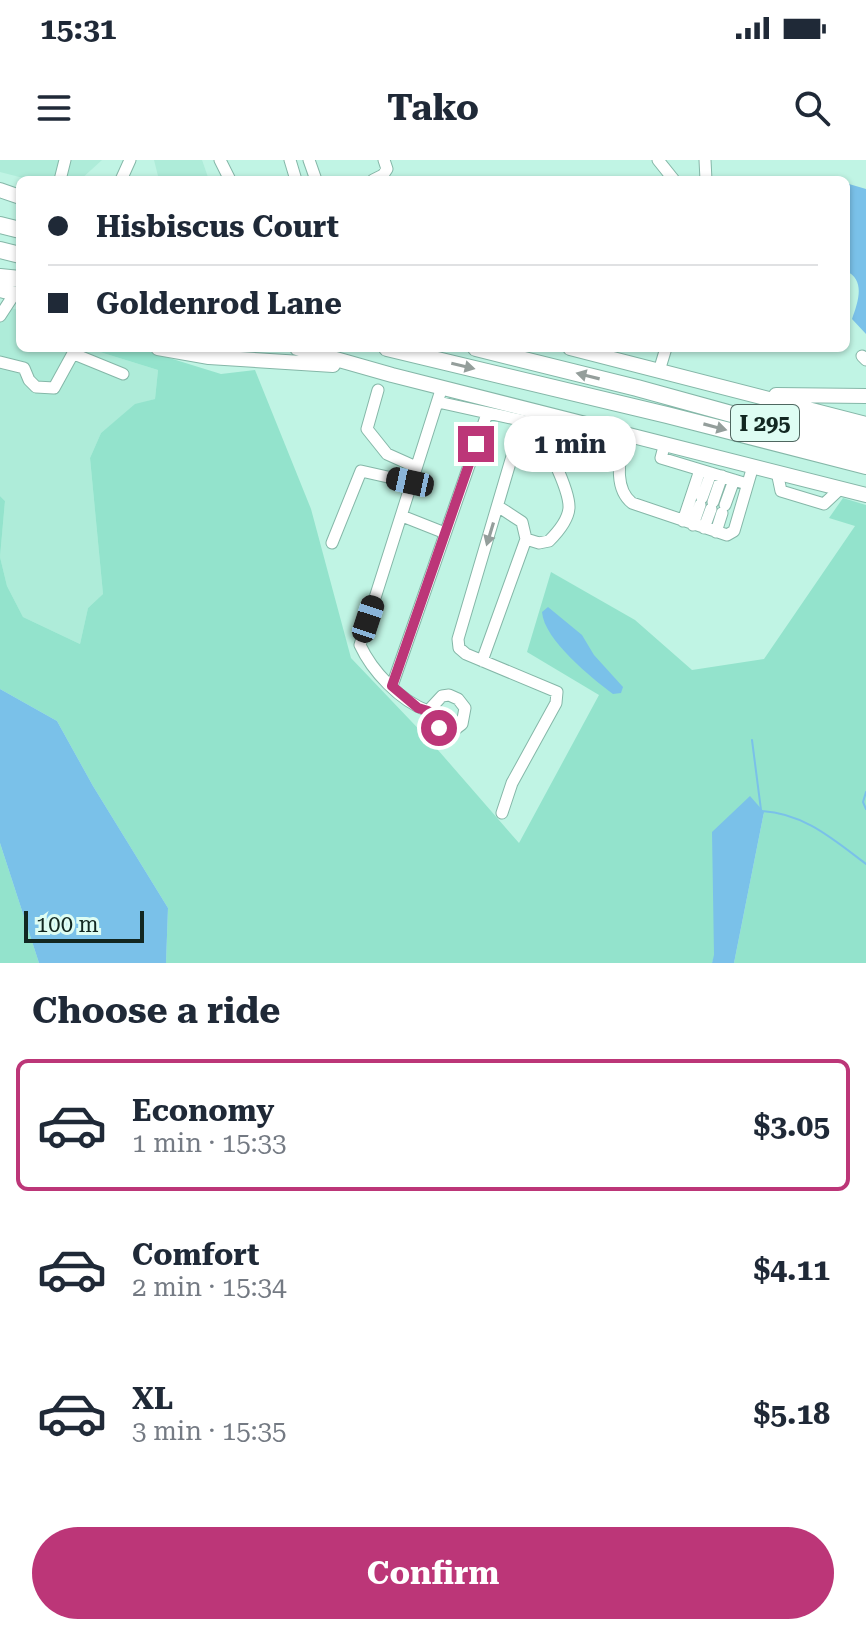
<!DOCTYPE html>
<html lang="en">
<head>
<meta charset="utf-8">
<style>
	body { margin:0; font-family:"Roboto Serif",serif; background:#f6f6f7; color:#1f2937; height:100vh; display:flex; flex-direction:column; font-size:30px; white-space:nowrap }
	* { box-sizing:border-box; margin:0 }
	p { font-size:26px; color:#747a83 }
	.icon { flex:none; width:44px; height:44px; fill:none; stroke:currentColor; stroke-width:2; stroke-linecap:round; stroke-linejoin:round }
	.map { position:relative; height:803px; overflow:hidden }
	.sheet { display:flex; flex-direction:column; background:#fff; flex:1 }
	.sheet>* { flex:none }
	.top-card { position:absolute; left:16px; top:16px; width:834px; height:176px; border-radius:12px; box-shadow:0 2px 6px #0004; display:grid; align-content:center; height:176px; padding:0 32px; background:#fff }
	.scale { position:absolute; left:24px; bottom:20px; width:120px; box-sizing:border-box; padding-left:8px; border:4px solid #122721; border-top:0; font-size:22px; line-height:28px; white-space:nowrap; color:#122721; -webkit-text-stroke:6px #defdf3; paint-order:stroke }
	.end { position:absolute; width:36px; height:36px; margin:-18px; border:10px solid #bc3678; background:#fff; box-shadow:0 0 0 4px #fff }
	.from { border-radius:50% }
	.bubble { position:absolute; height:56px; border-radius:28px; background:#fff; box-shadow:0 2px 6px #0004; font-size:26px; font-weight:700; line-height:56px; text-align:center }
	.car { position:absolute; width:24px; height:48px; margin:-24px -12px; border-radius:10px; box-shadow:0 0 6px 2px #0007; background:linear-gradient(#222 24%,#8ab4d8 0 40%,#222 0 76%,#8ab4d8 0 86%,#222 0) }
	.top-card b { display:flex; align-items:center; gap:28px; height:76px; font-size:30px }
	.top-card b+b { border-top:2px solid #e0e1e3 }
	.top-card i { width:20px; height:20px; background:#1f2937 }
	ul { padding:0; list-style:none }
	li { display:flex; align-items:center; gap:24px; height:132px; margin:0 16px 12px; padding:0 16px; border:4px solid transparent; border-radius:12px }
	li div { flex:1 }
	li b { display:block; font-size:30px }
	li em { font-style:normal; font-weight:700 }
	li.active { border-color:#bc3678 }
	li>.icon { width:72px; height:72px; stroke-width:1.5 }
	h2 { padding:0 32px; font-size:36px; line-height:96px }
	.primary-button { display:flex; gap:16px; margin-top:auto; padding:16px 32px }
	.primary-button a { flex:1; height:92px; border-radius:48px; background:#bc3678; color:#fff; font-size:32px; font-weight:700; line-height:92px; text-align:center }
	.status { display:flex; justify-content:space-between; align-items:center; height:56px; padding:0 40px; background:#fff; direction:ltr }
	.status svg { height:22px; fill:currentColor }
	header { display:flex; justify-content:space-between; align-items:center; height:104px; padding:0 32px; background:#fff; font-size:36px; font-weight:700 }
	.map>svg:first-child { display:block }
	.built { fill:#aeecd9 }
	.green { fill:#93e3cc }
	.water { fill:#7ac1e9 }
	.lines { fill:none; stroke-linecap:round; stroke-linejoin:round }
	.stream { stroke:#7ac1e9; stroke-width:2 }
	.minor-casing { stroke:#85b7a8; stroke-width:13 }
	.major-casing { stroke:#85b7a8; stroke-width:16 }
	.highway-casing { stroke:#85b7a8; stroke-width:18 }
	.minor { stroke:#fff; stroke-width:11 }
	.major { stroke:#fff; stroke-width:14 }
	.highway { stroke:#fff; stroke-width:16 }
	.oneway { fill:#949e9b }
	.route { stroke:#bc3678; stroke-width:10 }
	.labels { text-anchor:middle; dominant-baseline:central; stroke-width:8; stroke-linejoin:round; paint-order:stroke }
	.shield { fill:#defdf3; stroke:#4f6760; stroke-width:2 }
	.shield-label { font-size:22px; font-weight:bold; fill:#122721 }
</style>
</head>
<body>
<div class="status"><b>15:31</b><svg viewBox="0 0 49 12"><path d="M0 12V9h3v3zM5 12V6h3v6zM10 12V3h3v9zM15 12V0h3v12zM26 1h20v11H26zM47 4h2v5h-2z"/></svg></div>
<header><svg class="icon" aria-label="menu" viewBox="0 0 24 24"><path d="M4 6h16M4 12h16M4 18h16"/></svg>Tako<svg class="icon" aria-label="search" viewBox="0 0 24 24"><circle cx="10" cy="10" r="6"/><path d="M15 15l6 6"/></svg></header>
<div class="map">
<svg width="866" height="803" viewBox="0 0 866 803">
	<rect width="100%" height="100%" fill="#c0f4e4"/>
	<!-- built -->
	<path class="built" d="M0 0H102L80 20H31L0 12Z
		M154 0H202L209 20H159Z
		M0 146 20 150V188H87L158 210 155 239 135 245 101 273 90 298 103 434 88 448 80 484 23 457 7 426 0 397 5 341 0 336Z"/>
	<!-- green -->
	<path class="green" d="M87 188H137L221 214 255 210 311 349 351 498 431 582 519 683 599 535 527 492 551 412 635 460 692 510 764 499 855 366 829 358 843 338 866 345V803H734L764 652 712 803H166L168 748 93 626 57 561 0 529V336L5 341 0 397 7 426 23 457 80 484 88 448 103 434 90 298 101 273 135 244 155 239 158 210Z
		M0 683 39 803H0Z"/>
	<!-- water -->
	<path class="water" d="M849 24 866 29V174L852 159C858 142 866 120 846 111V25Z
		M548 447 582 475 594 495 623 527 621 533 613 534C592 518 544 480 542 452Z
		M0 529 57 561 93 626 168 748 166 803H39L0 683Z
		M750 636 764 652 734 803H712L714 795 712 672Z"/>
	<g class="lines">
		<!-- stream -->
		<path class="stream" d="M752 580 761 650
			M866 632 863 642 866 649
			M761 651C804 653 834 680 866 704"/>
		<defs>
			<path id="minor" d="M220 0 230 20
				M290 0 296 20
				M309 0 316 20
				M658 0 674 20
				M705 0 706 20
				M60 20 65 0
				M121 20 130 0
				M373 20 383 15 387 9 384 0
				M0 156 15 133
				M74 194 123 214
				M862 196 866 200
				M0 202 24 208 29 220 36 227 54 228 76 188
				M659 211 666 188
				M378 230 367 269 387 294 416 307
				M438 242 534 263C544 280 570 329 569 348 568 361 557 373 549 381L539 383 526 379
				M624 273C621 295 612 327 632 343L727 375 734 371 753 306
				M665 283 661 298 747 324
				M777 312 781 331 824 344 841 328
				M702 338 711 313
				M713 342 722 316
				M725 345 734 320
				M402 356 445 373
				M683 361 700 310
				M693 365 700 345
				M704 368 711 349
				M716 372 722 353
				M332 383 361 311 410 322
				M482 501 526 379 522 362 499 347
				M392 526 487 254
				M449 535 458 539 465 548 462 564 453 571C439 568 432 566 428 551L442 536Z
				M428 551C400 541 372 511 360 485L442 227
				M502 653 512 623 556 543 557 532 466 494 459 488 458 479 515 286 534 263 538 251"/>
			<path id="major" d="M0 30 20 37
				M0 130 20 135
				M158 188 209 197 333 205
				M297 188 392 215 866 335
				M570 188 866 264
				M776 235 866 236"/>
			<path id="highway" d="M0 65 20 70
				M0 90 20 95
				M0 117 20 119
				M387 188 667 255 866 306
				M476 188 637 228 866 291
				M790 259 866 276"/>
		</defs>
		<!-- minor casing -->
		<use href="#minor" class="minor-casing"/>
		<!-- major casing -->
		<use href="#major" class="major-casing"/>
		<!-- highway casing -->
		<use href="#highway" class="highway-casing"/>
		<!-- minor -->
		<use href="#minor" class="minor"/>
		<!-- major -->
		<use href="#major" class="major"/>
		<!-- highway -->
		<use href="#highway" class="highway"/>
	</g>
	<!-- one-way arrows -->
	<defs><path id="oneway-solid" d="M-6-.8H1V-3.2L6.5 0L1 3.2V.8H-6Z" transform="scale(2)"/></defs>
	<g class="oneway">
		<use href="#oneway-solid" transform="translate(463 206) rotate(13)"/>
		<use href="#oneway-solid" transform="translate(588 216) rotate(-166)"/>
		<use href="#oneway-solid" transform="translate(715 267) rotate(15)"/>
		<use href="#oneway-solid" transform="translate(490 374) rotate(107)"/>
	</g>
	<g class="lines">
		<!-- route -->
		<path class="route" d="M439 568 431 562 428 551 418 548 392 526 476 284"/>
	</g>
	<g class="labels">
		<!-- shield labels -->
		<rect class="shield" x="731" y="245" width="68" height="36" rx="6"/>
		<g class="shield-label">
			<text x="765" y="263">I 295</text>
		</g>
	</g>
</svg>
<div class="scale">100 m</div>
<i class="end from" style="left:439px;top:568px"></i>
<i class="end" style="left:476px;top:284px"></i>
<div class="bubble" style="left:504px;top:256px;width:132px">1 min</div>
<i class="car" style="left:410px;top:322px;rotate:282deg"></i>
<i class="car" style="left:368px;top:459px;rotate:18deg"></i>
<div class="top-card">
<b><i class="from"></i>Hisbiscus Court</b>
<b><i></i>Goldenrod Lane</b>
</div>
</div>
<section class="sheet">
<h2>Choose a ride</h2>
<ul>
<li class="active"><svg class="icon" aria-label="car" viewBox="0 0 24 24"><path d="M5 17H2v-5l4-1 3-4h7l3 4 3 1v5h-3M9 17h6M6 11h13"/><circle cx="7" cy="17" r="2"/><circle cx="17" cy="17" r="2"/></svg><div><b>Economy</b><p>1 min · 15:33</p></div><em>$3.05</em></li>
<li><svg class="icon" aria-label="car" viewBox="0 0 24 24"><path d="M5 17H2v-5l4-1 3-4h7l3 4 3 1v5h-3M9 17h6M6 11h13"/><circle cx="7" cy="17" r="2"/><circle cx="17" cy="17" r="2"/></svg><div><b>Comfort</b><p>2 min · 15:34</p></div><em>$4.11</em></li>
<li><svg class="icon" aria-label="car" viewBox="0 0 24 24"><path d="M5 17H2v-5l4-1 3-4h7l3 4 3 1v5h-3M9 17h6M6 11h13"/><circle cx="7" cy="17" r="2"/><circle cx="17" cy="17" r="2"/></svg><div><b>XL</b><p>3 min · 15:35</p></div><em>$5.18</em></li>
</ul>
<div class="primary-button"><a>Confirm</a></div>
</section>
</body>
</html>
